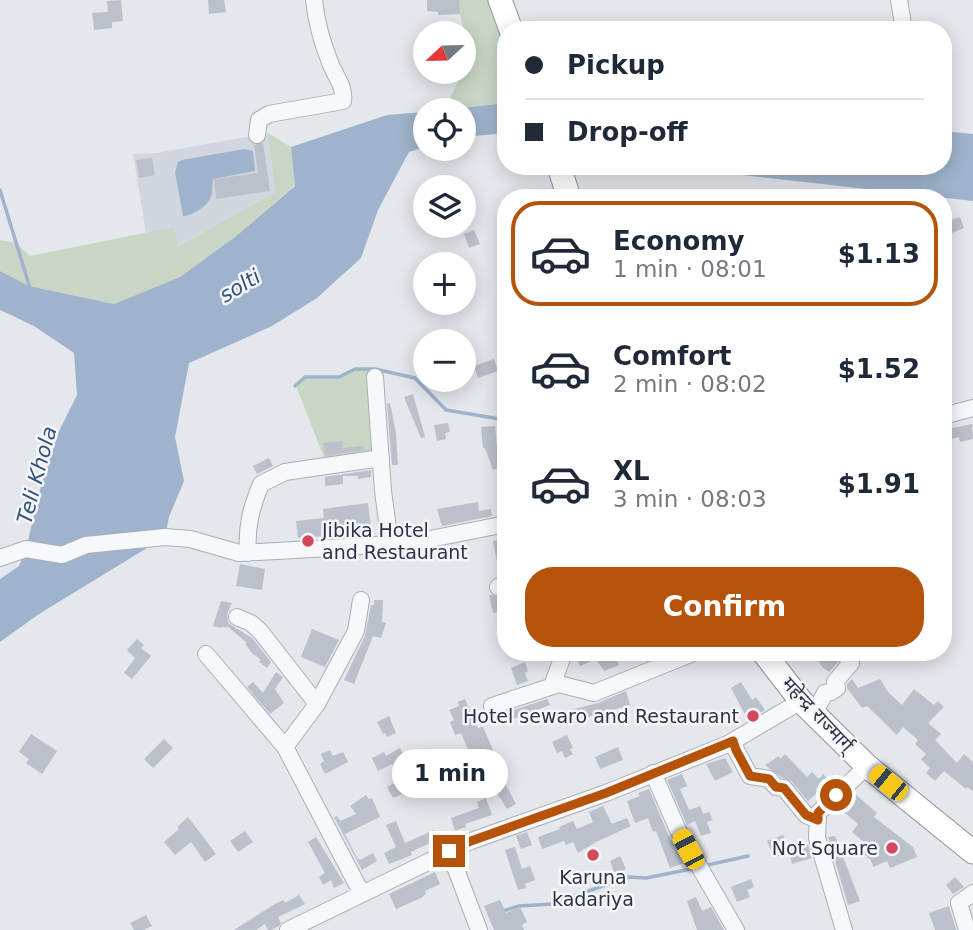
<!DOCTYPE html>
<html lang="en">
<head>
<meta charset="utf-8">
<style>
	body { margin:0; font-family:"DejaVu Sans","Noto Sans Devanagari",sans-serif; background:#f2f2f3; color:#1f2937; height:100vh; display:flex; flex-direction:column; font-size:26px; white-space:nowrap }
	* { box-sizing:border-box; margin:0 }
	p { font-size:23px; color:#747a83 }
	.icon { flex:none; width:38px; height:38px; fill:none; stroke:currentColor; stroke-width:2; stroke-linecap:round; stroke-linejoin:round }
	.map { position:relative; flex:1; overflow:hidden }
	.drawer { position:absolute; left:497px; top:189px; width:455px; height:472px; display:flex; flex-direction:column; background:#fff; border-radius:28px; box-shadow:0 4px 18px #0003 }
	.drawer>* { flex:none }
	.hud { position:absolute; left:497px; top:21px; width:455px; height:154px; border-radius:28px; box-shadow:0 4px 18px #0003; display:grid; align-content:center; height:154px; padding:0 28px; background:#fff }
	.needle { width:46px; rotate:248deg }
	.fabs { position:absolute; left:413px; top:21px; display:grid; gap:14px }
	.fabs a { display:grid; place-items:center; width:63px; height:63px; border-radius:50%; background:#fff; box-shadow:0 4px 18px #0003; font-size:35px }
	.end { position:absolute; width:32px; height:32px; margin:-16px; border:9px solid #b45309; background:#fff; box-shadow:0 0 0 4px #fff }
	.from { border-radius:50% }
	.bubble { position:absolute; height:49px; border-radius:24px; background:#fff; box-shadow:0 4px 18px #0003; font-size:23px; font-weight:800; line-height:49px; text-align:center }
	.car { position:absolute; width:21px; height:42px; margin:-21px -10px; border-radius:9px; box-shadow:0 0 5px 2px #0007; background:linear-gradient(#f5c518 24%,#345 0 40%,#f5c518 0 76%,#345 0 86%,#f5c518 0) }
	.hud b { display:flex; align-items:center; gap:24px; height:66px; font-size:26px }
	.hud b+b { border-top:2px solid #e0e1e3 }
	.hud i { width:18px; height:18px; background:#1f2937 }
	ul { padding:12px 0 0; list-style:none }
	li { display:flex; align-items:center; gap:21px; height:105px; margin:0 14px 10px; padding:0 14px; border:4px solid transparent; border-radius:28px }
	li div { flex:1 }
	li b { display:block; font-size:26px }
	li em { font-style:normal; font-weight:800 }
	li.on { border-color:#b45309 }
	li>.icon { width:63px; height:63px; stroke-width:1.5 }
	.cta { display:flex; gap:14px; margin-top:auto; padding:14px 28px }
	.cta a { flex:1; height:80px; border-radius:28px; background:#b45309; color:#fff; font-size:28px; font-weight:800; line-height:80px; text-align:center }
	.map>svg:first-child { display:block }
	.built { fill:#d2d6de }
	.green { fill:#c9d6c5 }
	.water { fill:#9fb4cc }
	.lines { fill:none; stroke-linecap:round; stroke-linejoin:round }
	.stream { stroke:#9fb4cc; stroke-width:3.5 }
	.building { fill:#bbc0ca }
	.minor-casing { stroke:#a9aeb7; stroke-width:18 }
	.highway-casing { stroke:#8b94a3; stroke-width:25 }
	.minor { stroke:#f7f8fa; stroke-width:16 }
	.highway { stroke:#fff; stroke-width:23 }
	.route { stroke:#b45309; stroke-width:9 }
	.poi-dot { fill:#d1495b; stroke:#f4f6f9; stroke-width:2.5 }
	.labels { text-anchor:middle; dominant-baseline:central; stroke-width:5; stroke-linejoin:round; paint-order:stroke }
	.poi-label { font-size:19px; fill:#2b3445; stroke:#f4f6f9; text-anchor:end }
	.street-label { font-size:19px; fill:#2b3445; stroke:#f4f6f9 }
	.water-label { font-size:21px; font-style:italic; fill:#34527a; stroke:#f4f6f9 }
</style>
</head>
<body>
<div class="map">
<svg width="973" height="930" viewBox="0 0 973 930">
	<rect width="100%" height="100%" fill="#e4e7ec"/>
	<!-- built -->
	<path class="built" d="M268 133 275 192 177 246 173 227 146 233 133 154 156 153Z"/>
	<!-- green -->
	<path class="green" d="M456 0H499L506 30V103L444 110 471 55Z
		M268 133 291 147 295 185 235 237 180 277 114 304 29 286 0 271V240L16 243 30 256 174 227 178 246 275 192Z
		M355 369H375L381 458 327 465 296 386 305 377H339Z"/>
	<!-- water -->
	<path class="water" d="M506 103V133L464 137V110H444Z
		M425 112V147L409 152 378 210 361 258 317 298 272 326 189 363 175 437 184 481 169 517 165 537 39 614 0 642V579L19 566 26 549 41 486 59 431 77 395 74 353 34 326 0 310V271L29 286 114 304 180 277 235 237 295 186 291 147 387 115Z
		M943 131 973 134V201L681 168 637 169 617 174 614 167 943 166Z
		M244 149 253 151 255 171 213 179C212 185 213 191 211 197 208 206 192 216 183 216L175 172 178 162 182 160Z"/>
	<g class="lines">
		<!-- stream -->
		<path class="stream" d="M0 190 30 288
			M295 386 305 377H339L355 369H375L415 378 446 410 506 420
			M703 866 748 856
			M503 911 519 906 552 904 628 877 646 878 696 868"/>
	</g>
	<!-- building -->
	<path class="building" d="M121 0 123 21 112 22V28L94 30 92 13 108 12 107 1Z
		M208 0H224L226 12 209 14Z
		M427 0H459L460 14 438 15V12L427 11Z
		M263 143 270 191 216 199 214 179 258 173 254 145Z
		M152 158 155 175 139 178 136 160Z
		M960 217 964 228 952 233 948 221Z
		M474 230 480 244 469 248 464 234Z
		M494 359 498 371 478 378 474 366Z
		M413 394 425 437 421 438 404 397Z
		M390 403 396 433 398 465H392L387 404Z
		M448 423 450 432 445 433 446 439 437 441 434 425Z
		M972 424 973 439 960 442 959 437 943 441V430Z
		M495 426 497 446 504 466 493 470 485 448H483L481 427Z
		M342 441 343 448 363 446 364 450 325 456 323 443Z
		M269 458 273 466 257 474 253 466Z
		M371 470V477L358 479V476H343V484L325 486V477Z
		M478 502 479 511 491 509 492 516 442 526 437 509Z
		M368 503 372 535 358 536 357 527 337 528 338 535 298 538 296 521 324 518 323 509Z
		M506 538V560L497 562 493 541Z
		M240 564 265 569 262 590 236 586Z
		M489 595 506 596V610L493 613Z
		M374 600H383L382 622 386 623 381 638 373 636 354 684 344 680 365 636 371 605H374Z
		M221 601 232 603 227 614 228 623 252 638 271 662 267 668 259 662 261 660 252 653 245 644 247 643 227 626 226 628 222 626V628L213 626Z
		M312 629 339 640 325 667 301 657Z
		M137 639 144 645 141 648 151 656 132 679 124 673 135 658 127 650Z
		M574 653H614L619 665 604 671 596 659 580 666Z
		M814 653H834L838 662 829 672 822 667Z
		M525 662 528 671 525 673 528 681 517 685 511 668Z
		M276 672 283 677 275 689 284 703 270 714 247 687 253 682 263 693Z
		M852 679 858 688 880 679 888 692 902 705 914 689 934 705 938 701 944 707 928 723 941 734 935 740 957 763 964 754 973 762V791L967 787 966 789 944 771 935 781 926 773 930 768 921 759 926 754 915 744 918 740 903 727 897 735 867 706 862 708 847 688V684Z
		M741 682 752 700 756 697 765 710 748 720 731 688Z
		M626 691 630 705 574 721 571 710 598 703Z
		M465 699 478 728 483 727 500 766 484 772 476 760 473 761 461 733 455 735 450 722 454 720 449 710 459 706 458 702Z
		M547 699 550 705 499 724 496 716Z
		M389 716 396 733 387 737 385 733 383 734 377 722Z
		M31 734 57 751 42 774 26 763 29 759 19 752Z
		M567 735 573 748 570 749 573 754 565 758 562 751 557 753 552 742Z
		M164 739 173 748 153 768 144 759Z
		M618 747 623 760 600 769 595 757Z
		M400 748 406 759 403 760 406 766 398 771 392 764 378 771 372 758 384 752 386 756Z
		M330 750 333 756 343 752 348 762 325 774 320 764 324 761 321 754Z
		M785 754 807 777 812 772 819 779 823 774 833 784 820 796 817 793 808 801 791 781 781 777 765 765 779 756 780 759Z
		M725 758 733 772 715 781 706 764Z
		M682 774 687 786 680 789 689 810 700 806 703 814 709 812 713 820 707 822 711 833 701 836 695 821 687 825 667 780Z
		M398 781 404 793 393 798 387 787Z
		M504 781 516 804 507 809 493 787Z
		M649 789 668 834 684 863 670 868 656 831 653 832 648 818 635 823 627 801 640 796 638 793Z
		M854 793 877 813 874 817 913 847 917 857 890 868 887 861 873 867 871 860 859 850 865 843 852 832 858 824 839 808Z
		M366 795 369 799 372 798 380 817 345 834 357 858 360 860 373 853 377 861 362 870 334 817 337 816 340 821 356 814 350 806Z
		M486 798 492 815 465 824 466 827 455 831 451 818 479 808 477 802Z
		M603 806 612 824 627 818 631 826 596 842 578 853 573 842 566 845 564 841 542 849 538 837 560 829 559 827 573 821 577 829 593 822 589 812Z
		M188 817 216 854 205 862 191 842 175 855 164 842 179 829 177 827Z
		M396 821 405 843 434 830 438 839 411 852 412 855 389 864 384 853 396 847 386 825Z
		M245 831 253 842 238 852 230 841Z
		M527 832 532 845 521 849 516 836Z
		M783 835 790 850 808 845 812 858 792 864 789 852 774 858 767 841Z
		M835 836 860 901 848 905 828 837Z
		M316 837 344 883 334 888 331 880 323 885 319 877 325 873 308 842Z
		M515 847 522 869 530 866 535 880 525 884 526 888 518 890 505 850Z
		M620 856 626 869 615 874 610 861Z
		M435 872 440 884 425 891 426 894 421 898 396 909 389 894Z
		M955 877 964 887 953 894 946 885Z
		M751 879 754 887 747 890 750 897 737 902 731 887Z
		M299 895 305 904 278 917 281 923 279 926 271 930H268L265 924 256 930H234L275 904 283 900 285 903Z
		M696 897 702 911 711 907 724 930H697L687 901Z
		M500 900 506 913 520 907 527 922 522 925 524 930H494L484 906Z
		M949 906 956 930H935L929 913Z
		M146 915 152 926 143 930H134L130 923Z"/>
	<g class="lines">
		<defs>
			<path id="minor" d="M899 0 904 30
				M257 135 259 120 269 114 343 101C345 87 336 77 331 65 323 45 316 21 314 0
				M375 377 383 491 390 544
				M943 416 973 408
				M248 553C246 528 251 508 261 484L285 472 381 458
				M0 558 26 549 62 555 86 545 165 537 190 539 239 553 349 547 415 542 506 524
				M498 587 506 583
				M361 600 356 631 317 704 285 747 362 894
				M237 617 251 623 260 631 317 704
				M206 654 285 747
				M552 686 564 653
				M492 706 559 684 594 693 693 653
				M814 714 825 693 831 692 837 688 835 682 851 663 844 653
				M734 741 736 750 750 776 769 779 776 787 784 788 806 815 818 820
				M653 773 678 830 736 930
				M449 851 479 930
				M288 930 471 841 606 793 728 744 801 701
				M844 930 817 838 818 813 867 766
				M967 930 959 903 973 893"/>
			<path id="highway" d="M500 0 511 30
				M559 166 569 198
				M764 653 801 701 867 766 973 852"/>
		</defs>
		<!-- minor casing -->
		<use href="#minor" class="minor-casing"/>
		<!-- highway casing -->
		<use href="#highway" class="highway-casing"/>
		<!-- minor -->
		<use href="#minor" class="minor"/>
		<!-- highway -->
		<use href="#highway" class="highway"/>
	</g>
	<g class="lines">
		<!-- route -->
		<path class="route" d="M449 851 471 841 606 793 733 741 736 750 750 776 769 779 776 787 784 788 806 815 818 820V813L836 795"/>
	</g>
	<!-- markers -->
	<g class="poi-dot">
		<circle cx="308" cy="541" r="7"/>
		<circle cx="753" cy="716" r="7"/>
		<circle cx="892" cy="848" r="7"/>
		<circle cx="593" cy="855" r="7"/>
	</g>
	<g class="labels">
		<!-- poi labels -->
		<g class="poi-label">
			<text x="322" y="530" text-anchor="start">Jibika Hotel<tspan x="322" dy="22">and Restaurant</tspan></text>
			<text x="739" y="716">Hotel sewaro and Restaurant</text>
			<text x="878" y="848">Not Square</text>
			<text x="593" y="877" text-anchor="middle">Karuna<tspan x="593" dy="22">kadariya</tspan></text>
		</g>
		<!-- street labels -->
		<g class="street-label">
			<text transform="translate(818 714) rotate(47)">महेन्द्र राज्मार्ग्</text>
		</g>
		<!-- water labels -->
		<g class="water-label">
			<text transform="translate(240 286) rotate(-31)">solti</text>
			<text transform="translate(37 475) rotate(-75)">Teli Khola</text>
		</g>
	</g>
</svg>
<div class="fabs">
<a><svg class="needle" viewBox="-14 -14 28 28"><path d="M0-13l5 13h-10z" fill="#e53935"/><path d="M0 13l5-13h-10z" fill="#747a83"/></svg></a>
<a><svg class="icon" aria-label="locate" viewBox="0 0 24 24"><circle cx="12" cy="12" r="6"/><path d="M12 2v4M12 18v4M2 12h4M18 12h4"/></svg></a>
<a><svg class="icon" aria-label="layers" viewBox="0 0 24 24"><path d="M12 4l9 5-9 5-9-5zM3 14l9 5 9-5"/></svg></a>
<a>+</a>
<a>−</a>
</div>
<i class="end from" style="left:836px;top:795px"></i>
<i class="end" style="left:449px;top:851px"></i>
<div class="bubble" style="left:392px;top:749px;width:116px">1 min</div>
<i class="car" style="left:888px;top:783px;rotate:309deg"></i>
<i class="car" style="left:688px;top:849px;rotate:332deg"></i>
<div class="hud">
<b><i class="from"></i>Pickup</b>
<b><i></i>Drop-off</b>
</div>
<section class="drawer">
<ul>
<li class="on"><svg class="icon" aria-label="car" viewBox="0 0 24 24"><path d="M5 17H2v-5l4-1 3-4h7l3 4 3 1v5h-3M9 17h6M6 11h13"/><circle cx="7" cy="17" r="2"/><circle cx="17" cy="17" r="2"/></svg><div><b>Economy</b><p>1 min · 08:01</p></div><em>$1.13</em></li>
<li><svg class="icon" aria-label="car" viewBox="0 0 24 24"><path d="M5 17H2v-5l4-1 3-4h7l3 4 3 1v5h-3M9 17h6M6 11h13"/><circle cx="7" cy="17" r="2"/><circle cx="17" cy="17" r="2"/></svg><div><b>Comfort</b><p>2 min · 08:02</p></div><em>$1.52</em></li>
<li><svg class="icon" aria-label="car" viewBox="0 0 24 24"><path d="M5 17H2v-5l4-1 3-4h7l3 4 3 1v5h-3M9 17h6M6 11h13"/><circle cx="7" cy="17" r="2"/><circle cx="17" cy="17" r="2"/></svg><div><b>XL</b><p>3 min · 08:03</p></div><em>$1.91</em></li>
</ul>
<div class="cta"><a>Confirm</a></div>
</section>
</div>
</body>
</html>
